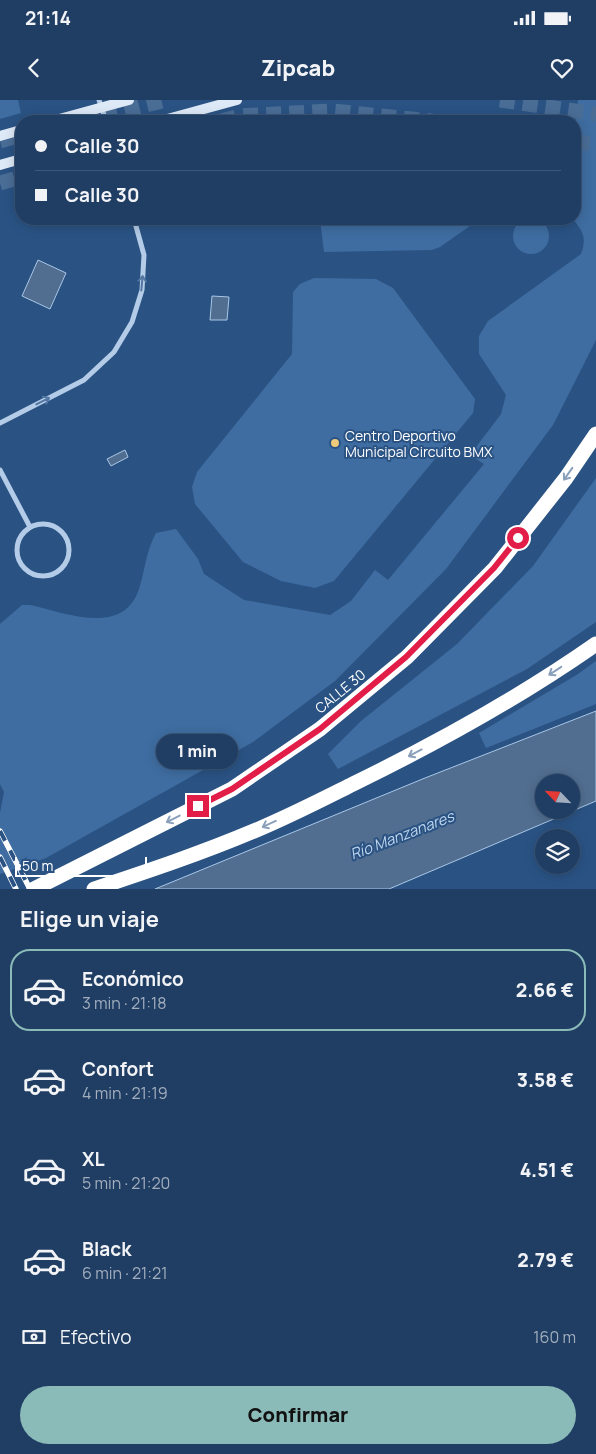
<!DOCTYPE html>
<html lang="es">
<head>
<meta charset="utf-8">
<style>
	body { margin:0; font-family:Manrope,sans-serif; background:#2d496c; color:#f1f3f6; height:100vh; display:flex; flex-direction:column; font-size:19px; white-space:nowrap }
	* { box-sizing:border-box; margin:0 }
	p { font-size:16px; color:#a2aebe }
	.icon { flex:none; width:28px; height:28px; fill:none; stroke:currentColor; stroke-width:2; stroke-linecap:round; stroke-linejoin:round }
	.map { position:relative; height:789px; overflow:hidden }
	.sheet { display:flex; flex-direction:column; background:#203e63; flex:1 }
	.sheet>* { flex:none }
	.top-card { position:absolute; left:15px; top:15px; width:566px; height:110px; border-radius:20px; box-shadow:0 2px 12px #0003,0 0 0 1px #3d5778; display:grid; align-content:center; height:110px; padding:0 20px; background:#203e63 }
	.needle { width:32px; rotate:295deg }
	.tools { position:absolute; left:535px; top:674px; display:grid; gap:10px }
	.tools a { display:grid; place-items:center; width:45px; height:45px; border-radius:50%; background:#203e63; box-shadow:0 2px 12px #0003,0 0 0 1px #3d5778; font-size:25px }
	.scale { position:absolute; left:15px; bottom:12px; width:132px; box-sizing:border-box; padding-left:5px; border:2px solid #fff; border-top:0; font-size:14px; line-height:18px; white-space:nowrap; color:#fff; -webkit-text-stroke:4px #2a5384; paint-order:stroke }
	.end { position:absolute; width:22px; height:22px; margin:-11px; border:6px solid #e11d48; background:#fff; box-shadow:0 0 0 2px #fff }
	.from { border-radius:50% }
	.bubble { position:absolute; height:35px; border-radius:18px; background:#203e63; box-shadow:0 2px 12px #0003,0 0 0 1px #3d5778; font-size:16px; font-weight:800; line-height:35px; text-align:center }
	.top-card b { display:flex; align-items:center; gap:18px; height:48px; font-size:19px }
	.top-card b+b { border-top:1px solid #3d5778 }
	.top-card i { width:12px; height:12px; background:#f1f3f6 }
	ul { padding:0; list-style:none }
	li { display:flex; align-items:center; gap:15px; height:82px; margin:0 10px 8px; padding:0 10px; border:2px solid transparent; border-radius:20px }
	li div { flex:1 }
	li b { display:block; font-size:19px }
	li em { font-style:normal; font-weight:800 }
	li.on { border-color:#8bbbb9 }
	li>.icon { width:45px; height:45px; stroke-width:1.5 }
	h2 { padding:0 20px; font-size:22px; line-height:60px }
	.pay { display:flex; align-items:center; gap:12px; height:55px; padding:0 20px; font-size:19px }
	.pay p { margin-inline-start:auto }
	.cta { display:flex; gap:10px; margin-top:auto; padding:10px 20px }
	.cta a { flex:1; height:58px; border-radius:30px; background:#8bbbb9; color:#111; font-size:20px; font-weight:800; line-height:58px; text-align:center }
	.status { display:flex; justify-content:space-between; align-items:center; height:35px; padding:0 25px; background:#203e63; direction:ltr }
	.status svg { height:14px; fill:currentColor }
	header { display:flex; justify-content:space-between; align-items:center; height:65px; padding:0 20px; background:#203e63; font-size:22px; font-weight:800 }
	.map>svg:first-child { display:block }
	.green { fill:#3f6da1 }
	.water { fill:#516e90; stroke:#a9c7e7; fill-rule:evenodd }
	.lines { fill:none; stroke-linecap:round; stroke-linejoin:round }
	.highway-tunnel { stroke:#4a6d96; stroke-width:15; stroke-dasharray:15 8; stroke-linecap:butt }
	.street { stroke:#b4cce7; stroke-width:5 }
	.secondary { stroke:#dee9f7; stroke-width:10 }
	.highway { stroke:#fff; stroke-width:15 }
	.rail-casing { stroke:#fff; stroke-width:5.5 }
	.rail { stroke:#2a5384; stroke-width:4; stroke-dasharray:11; stroke-linecap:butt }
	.oneway { stroke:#5377a2 }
	.oneway2 { stroke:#8aa0bb }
	.route { stroke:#e11d48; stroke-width:6 }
	.poi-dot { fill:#eeca7c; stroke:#2a5384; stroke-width:2 }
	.labels { text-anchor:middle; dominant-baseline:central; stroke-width:4; stroke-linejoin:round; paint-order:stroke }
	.poi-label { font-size:14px; fill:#fff; stroke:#2a5384; text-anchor:start }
	.street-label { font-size:14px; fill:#fff; stroke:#2a5384 }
	.water-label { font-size:15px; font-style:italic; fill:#c0d6ee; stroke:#2a5384 }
</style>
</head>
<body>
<div class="status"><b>21:14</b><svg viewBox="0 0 49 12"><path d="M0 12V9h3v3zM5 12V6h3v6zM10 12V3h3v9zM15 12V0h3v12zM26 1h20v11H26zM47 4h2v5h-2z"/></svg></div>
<header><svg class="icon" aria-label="back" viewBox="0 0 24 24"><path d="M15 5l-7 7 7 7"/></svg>Zipcab<svg class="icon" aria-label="heart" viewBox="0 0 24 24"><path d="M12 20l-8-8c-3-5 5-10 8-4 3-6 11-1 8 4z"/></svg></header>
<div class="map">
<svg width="596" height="789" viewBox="0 0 596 789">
	<rect width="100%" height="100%" fill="#2a5384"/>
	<!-- green -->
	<path class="green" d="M0 0H18L21 13 0 19Z
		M578 0H596V240L553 325 446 469 335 581 253 642 46 758 0 774V713L4 692 0 684V524L22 505H30C66 513 123 537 139 489 145 470 146 451 156 433L176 429 198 459 204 474 244 500 330 515 351 501 375 470 388 480 484 364 470 355 501 314 506 295 479 254V236L488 221 581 154C587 137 583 132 573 119H575V26Z
		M513 136a18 18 0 1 1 36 0a18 18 0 1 1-36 0Z
		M320 119H480L440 147 432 150 324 152Z
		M314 178 376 179 393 188 475 299 473 313 334 481 315 488 281 481 243 462 195 404 192 387 197 372 292 254 293 192 300 184Z
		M596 378V522L527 569 338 669 328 654 361 621 457 544 533 466Z
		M596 561V604L486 648 479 633 578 574Z"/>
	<!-- water -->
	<path class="water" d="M38 160 66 173 50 209 22 196Z
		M212 196 229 197 227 220H210Z
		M125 350 128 357 111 366 107 359Z
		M596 611V701L389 789H155L425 678ZM571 682V710H544V682Z"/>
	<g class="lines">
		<!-- highway-tunnel -->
		<path class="highway-tunnel" d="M500 0 596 14
			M80 21 167 0
			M221 21 240 16 332 11 432 21
			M0 41 21 35
			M575 42 596 44
			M0 83 21 77"/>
		<!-- street -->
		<path class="street" d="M99 0 106 21
			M0 323 84 280 114 252 132 222 142 190 144 155 134 119
			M0 370 30 427
			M17 450a26 26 0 1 1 52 0a26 26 0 1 1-52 0Z"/>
		<!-- secondary -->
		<path class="secondary" d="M52 21 129 0
			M160 21 237 0
			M0 36 21 30
			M0 65 21 59"/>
		<!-- highway -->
		<path class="highway" d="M34 789 232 689 320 629 407 557 495 468 566 378 596 334
			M94 789C148 771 202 753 254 731 288 717 321 700 353 684 437 643 519 598 596 544"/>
		<defs>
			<path id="rail" d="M0 731 30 789
				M0 757 16 789"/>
		</defs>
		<!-- rail casing -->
		<use href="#rail" class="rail-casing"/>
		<!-- rail -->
		<use href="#rail" class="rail"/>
	</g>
	<!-- one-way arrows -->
	<defs><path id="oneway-shaft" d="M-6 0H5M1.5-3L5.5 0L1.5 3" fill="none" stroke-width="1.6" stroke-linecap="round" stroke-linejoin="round" transform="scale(1.25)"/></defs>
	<g class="oneway">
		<use href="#oneway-shaft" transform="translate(142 183) rotate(-85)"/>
		<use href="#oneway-shaft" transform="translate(43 301) rotate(-27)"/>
	</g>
	<g class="oneway2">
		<use href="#oneway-shaft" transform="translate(568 374) rotate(125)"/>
		<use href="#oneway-shaft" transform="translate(555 571) rotate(147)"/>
		<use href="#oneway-shaft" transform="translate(415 653) rotate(152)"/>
		<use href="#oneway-shaft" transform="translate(173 719) rotate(153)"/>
		<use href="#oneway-shaft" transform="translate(269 724) rotate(155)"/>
	</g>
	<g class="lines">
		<!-- route -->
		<path class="route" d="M198 706 232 689 320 629 406 557 494 468 518 438"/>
	</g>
	<!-- markers -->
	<circle class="poi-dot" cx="335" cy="343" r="5"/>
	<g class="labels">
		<!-- poi labels -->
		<g class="poi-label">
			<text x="345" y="335">Centro Deportivo<tspan x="345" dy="16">Municipal Circuito BMX</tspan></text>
		</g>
		<!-- street labels -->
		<g class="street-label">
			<text transform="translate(340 591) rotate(-39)">CALLE 30</text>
		</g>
		<!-- water labels -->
		<g class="water-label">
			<text transform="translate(402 735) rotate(-21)">Río Manzanares</text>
		</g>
	</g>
</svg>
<div class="tools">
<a><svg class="needle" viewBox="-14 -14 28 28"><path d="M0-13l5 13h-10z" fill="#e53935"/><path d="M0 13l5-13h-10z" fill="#a2aebe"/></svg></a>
<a><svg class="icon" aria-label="layers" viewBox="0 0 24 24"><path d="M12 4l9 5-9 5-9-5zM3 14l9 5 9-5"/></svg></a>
</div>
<div class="scale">50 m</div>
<i class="end from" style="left:518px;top:438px"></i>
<i class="end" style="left:198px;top:706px"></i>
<div class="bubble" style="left:156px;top:634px;width:82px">1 min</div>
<div class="top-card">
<b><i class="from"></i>Calle 30</b>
<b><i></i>Calle 30</b>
</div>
</div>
<section class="sheet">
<h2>Elige un viaje</h2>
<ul>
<li class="on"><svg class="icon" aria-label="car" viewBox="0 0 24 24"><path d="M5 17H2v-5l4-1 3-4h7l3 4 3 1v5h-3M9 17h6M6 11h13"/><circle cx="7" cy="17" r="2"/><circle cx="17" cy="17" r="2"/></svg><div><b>Económico</b><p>3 min · 21:18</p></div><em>2.66 €</em></li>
<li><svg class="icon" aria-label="car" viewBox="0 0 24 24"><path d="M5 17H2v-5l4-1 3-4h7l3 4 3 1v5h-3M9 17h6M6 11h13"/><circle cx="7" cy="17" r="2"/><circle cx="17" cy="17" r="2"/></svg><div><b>Confort</b><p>4 min · 21:19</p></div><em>3.58 €</em></li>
<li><svg class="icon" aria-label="car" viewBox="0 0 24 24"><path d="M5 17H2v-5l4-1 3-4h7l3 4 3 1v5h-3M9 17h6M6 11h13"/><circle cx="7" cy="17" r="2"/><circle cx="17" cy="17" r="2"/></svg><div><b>XL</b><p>5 min · 21:20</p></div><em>4.51 €</em></li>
<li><svg class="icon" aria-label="car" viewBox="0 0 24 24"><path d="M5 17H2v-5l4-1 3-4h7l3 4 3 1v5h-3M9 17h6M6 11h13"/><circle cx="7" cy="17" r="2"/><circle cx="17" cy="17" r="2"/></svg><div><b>Black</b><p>6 min · 21:21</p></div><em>2.79 €</em></li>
</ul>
<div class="pay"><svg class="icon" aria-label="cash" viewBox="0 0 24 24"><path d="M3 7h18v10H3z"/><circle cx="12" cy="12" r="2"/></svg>Efectivo<p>160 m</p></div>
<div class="cta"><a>Confirmar</a></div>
</section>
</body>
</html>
